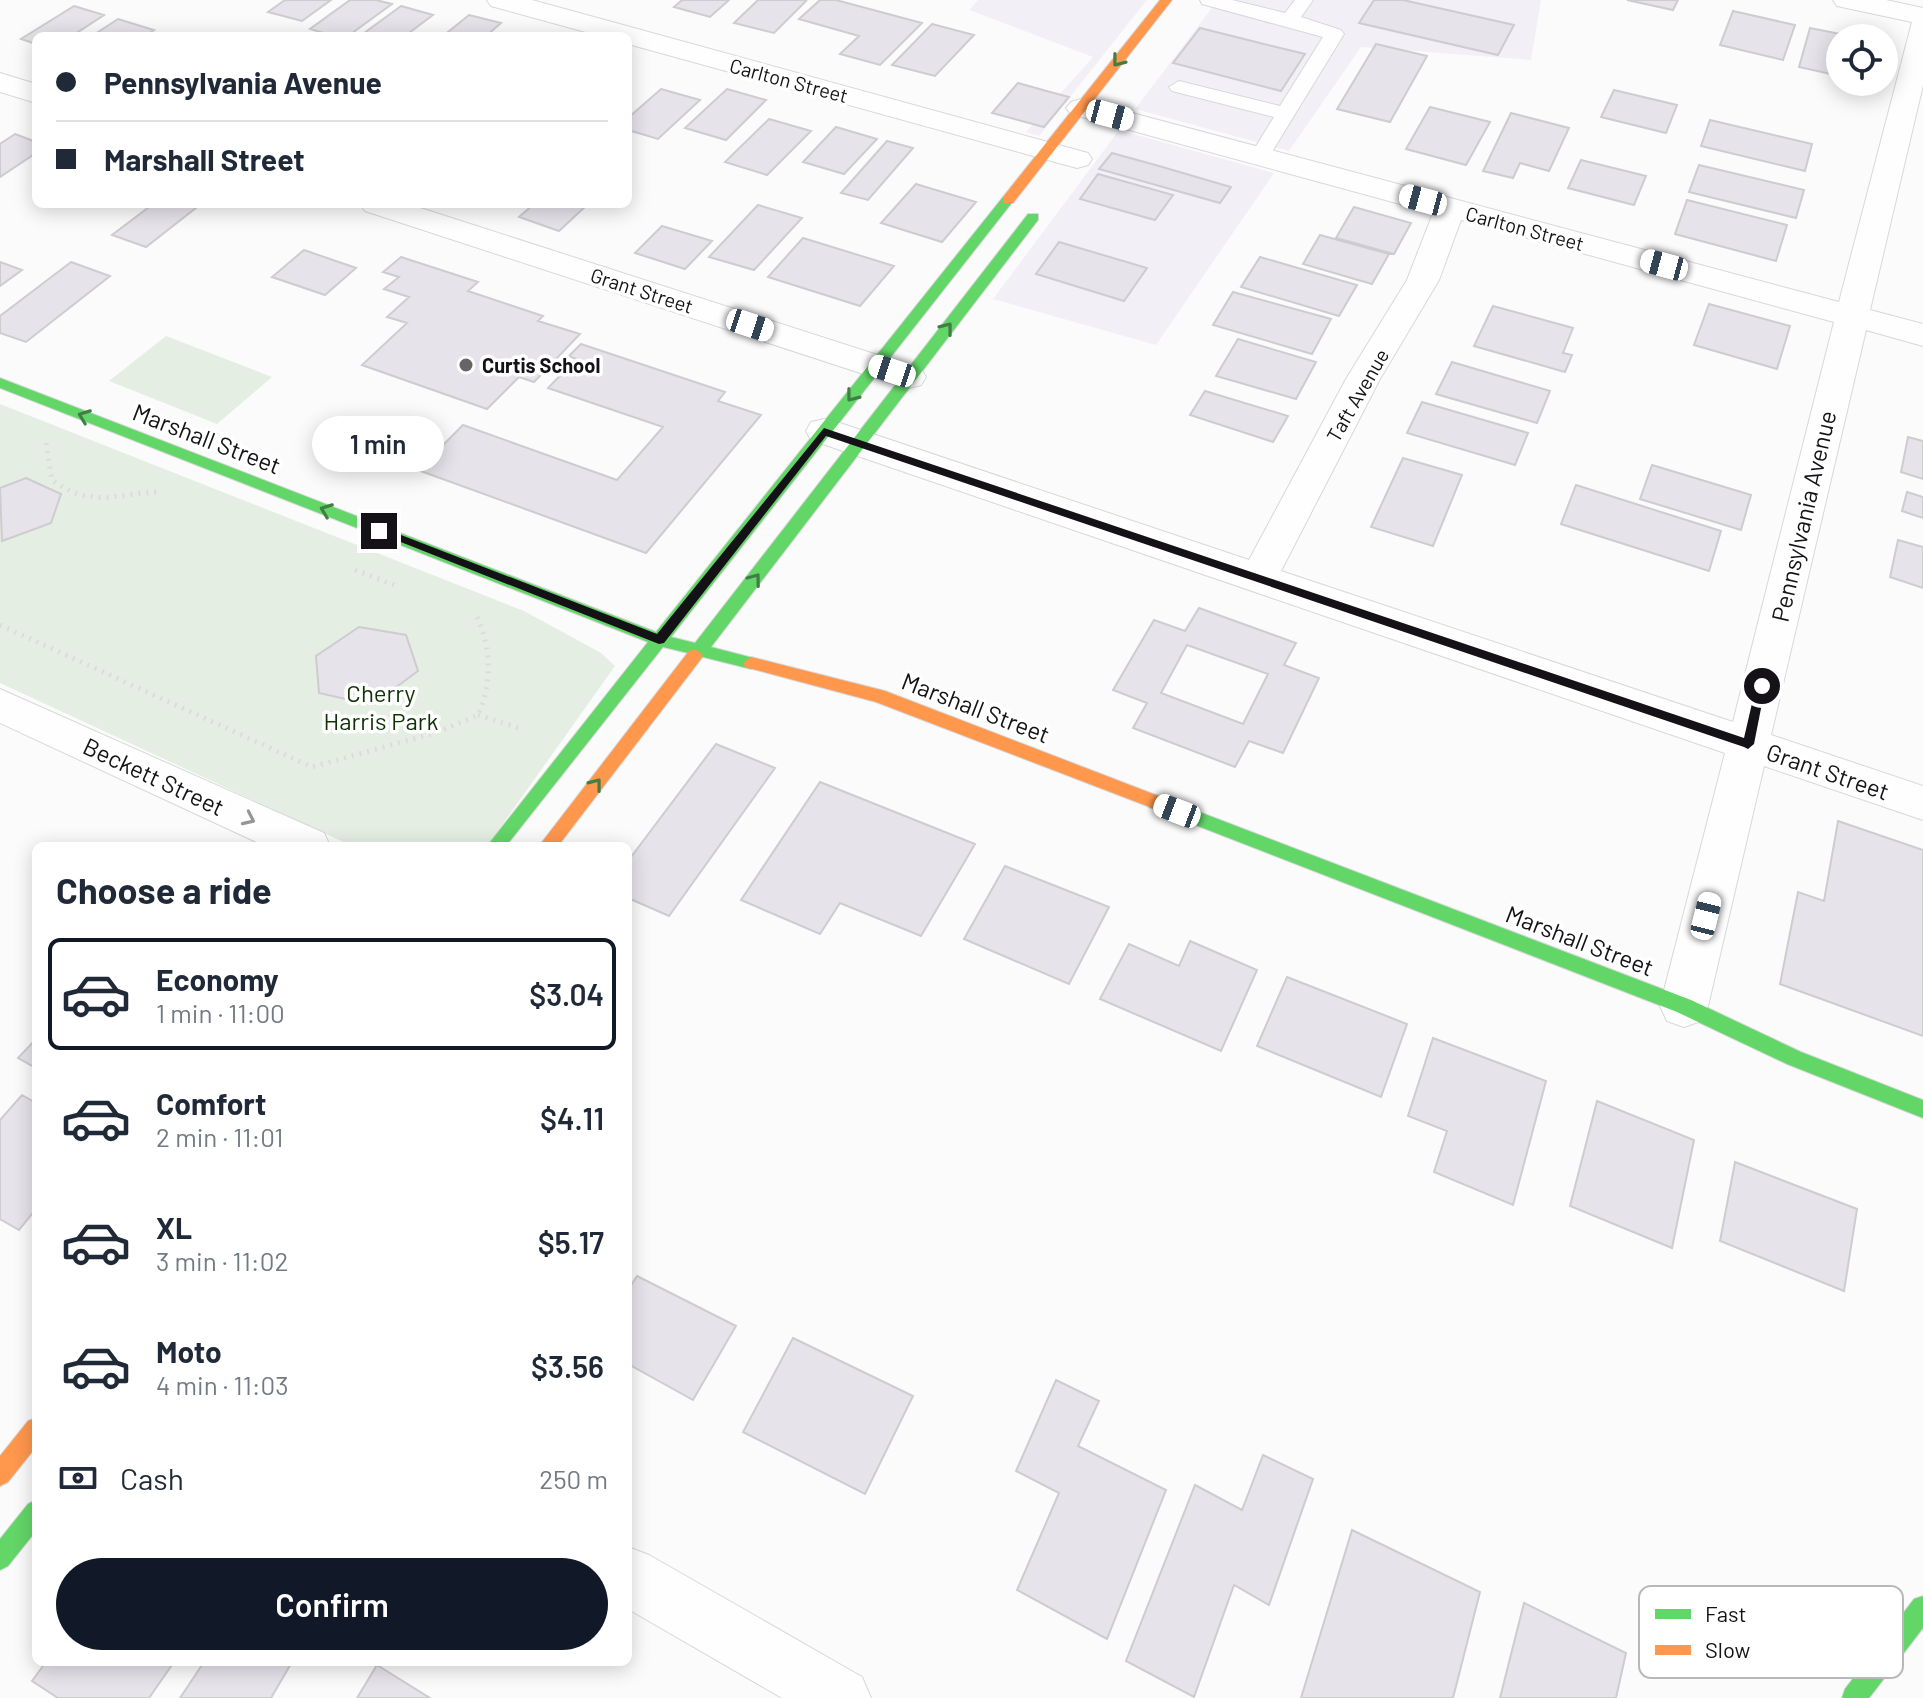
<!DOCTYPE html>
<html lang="en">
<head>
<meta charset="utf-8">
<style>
	body { margin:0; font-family:Barlow,sans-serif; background:#f6f6f7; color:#1f2937; height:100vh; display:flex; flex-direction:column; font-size:30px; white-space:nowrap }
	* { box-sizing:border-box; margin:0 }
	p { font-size:26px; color:#747a83 }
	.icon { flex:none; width:44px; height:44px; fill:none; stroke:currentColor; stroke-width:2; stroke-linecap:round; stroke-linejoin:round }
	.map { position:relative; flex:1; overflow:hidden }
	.details { position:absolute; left:32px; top:842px; width:600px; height:824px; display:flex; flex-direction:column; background:#fff; border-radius:12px; box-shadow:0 4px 20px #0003 }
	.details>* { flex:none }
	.guide { position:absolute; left:32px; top:32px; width:600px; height:176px; border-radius:12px; box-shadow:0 4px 20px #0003; display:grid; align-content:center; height:176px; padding:0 24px; background:#fff }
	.tools { position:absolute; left:1826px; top:24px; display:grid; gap:16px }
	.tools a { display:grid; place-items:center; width:72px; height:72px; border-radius:50%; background:#fff; box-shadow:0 4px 20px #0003; font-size:40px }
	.end { position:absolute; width:36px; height:36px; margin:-18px; border:10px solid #141217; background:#fff; box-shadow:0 0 0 4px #fff }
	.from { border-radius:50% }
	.bubble { position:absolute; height:56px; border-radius:28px; background:#fff; box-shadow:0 4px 20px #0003; font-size:26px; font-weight:600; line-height:56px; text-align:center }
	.car { position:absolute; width:24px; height:48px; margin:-24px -12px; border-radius:10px; box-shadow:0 0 6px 2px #0007; background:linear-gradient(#fff 24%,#345 0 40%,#fff 0 76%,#345 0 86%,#fff 0) }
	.guide b { display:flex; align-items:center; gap:28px; height:76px; font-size:30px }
	.guide b+b { border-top:2px solid #e0e1e3 }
	.guide i { width:20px; height:20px; background:#1f2937 }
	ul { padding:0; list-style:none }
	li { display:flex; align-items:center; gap:24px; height:112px; margin:0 16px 12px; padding:0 8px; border:4px solid transparent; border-radius:12px }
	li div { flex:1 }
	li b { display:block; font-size:30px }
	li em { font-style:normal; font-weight:600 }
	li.selected { border-color:#111827 }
	li>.icon { width:72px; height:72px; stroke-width:1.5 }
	h2 { padding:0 24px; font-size:36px; line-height:96px }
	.pay { display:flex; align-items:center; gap:20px; height:88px; padding:0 24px; font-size:30px }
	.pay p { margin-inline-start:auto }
	.primary-button { display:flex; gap:16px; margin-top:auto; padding:16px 24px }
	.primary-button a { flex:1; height:92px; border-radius:48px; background:#111827; color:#fff; font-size:32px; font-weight:600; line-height:92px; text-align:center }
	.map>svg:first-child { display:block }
	.built { fill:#f3eff7 }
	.green { fill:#e4eee2 }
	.building { fill:#e6e3eb; stroke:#cdcccf; stroke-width:2; fill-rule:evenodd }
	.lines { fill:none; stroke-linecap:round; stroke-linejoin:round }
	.lane-casing { stroke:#d8d7da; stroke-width:2 }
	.street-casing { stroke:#d8d7da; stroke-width:2 }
	.fast-casing { stroke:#d8d7da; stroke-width:2 }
	.slow-casing { stroke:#d8d7da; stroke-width:2 }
	.path { stroke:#dcdcdd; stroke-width:5; stroke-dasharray:2 6; stroke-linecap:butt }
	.lane { fill:#fefeff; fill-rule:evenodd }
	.street { fill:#fefeff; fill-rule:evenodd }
	.fast { fill:#63d668; fill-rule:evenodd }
	.slow { fill:#ff974d; fill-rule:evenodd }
	.oneway { stroke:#3f7e44 }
	.oneway2 { stroke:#959497 }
	.route { fill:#141217 }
	.poi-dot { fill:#656467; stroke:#fff; stroke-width:3 }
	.labels { text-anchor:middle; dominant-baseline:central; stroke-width:7; stroke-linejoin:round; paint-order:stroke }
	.far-street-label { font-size:20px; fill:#141217; stroke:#fff }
	.far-poi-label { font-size:20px; font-weight:bold; fill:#141217; stroke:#fff; text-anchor:start }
	.street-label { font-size:24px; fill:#141217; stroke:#fff }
	.park-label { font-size:24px; fill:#0f3203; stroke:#fff }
	.key { fill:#fff; stroke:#b8b8b9; stroke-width:2 }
	.key-label { font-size:22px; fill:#141217 }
</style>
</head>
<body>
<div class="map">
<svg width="1923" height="1698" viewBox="0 0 1923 1698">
	<rect width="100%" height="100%" fill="#fbfbfc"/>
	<!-- built -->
	<path class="built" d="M978 0H1147L1039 136 1026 132 1093 57 969 10Z
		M1218 0H1541L1531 60 1361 47 1289 151 1135 109Z
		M1119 130 1274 173 1156 345 993 299Z"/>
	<!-- green -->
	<path class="green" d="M166 336 272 377 217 424 109 381Z
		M0 404 524 611 601 653 615 666 487 846H352L0 683Z"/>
	<!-- building -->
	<path class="building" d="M285 0H331L302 21 268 12Z
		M350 0H376L392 4 348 36H333L310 29Z
		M682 0H729L710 17 674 7Z
		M758 0H802L806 1 774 33 734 23Z
		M820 0H836L922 23 880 65 840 54 859 36 799 19Z
		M1374 0H1403L1514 25 1498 55 1359 23Z
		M1627 0H1678L1673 10Z
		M74 6 104 15 72 36H36V44L21 39Z
		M401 6 433 15 405 36H360Z
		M1733 11 1795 25 1783 60 1720 45Z
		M469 15 501 23 486 36H443Z
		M118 19 154 30 145 36H92Z
		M932 24 974 35 935 76 892 65Z
		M1200 28 1252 41 1305 54 1281 91 1173 63Z
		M1810 28 1860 38H1840V76L1799 67Z
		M1376 44 1427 56 1390 122 1337 109Z
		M1018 83 1043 90 1069 97 1044 127 992 113Z
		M661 89 700 100 658 139 628 130V118Z
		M727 89 766 100 726 140 685 128Z
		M1614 90 1677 105 1666 133 1601 117Z
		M1430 107 1490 122 1466 165 1406 149Z
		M1511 113 1569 128 1549 171 1520 163 1513 178 1483 171Z
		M769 119 811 131 767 175 725 162Z
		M1710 120 1812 144 1805 171 1701 146Z
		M836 127 877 139 844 174 803 162Z
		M15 134 36 142V153L0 177V144Z
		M887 141 913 148 868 200 841 193Z
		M1112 153 1159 166 1231 187 1220 203 1099 169Z
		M1581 160 1646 176 1634 205 1568 188Z
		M1699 165 1804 190 1796 218 1689 192Z
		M1098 174 1173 195 1155 220 1080 199Z
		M916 184 976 202 942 242 881 223Z
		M1687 200 1787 225 1776 261 1675 234Z
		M153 204H201L146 247 112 235Z
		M534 204H588L559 231 519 217Z
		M758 205 802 218 754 270 709 257Z
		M1354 207 1411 223 1394 254 1336 238Z
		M662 226 712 241 685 269 635 253Z
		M1320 235 1389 254 1372 284 1303 264Z
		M803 238 894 266 860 306 768 277Z
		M1059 242 1147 268 1124 301 1036 274Z
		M304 250 356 268 325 295 272 277Z
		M401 257 478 282 468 291 543 316 538 321 580 334 534 382 519 377 487 409 362 365 407 323 387 317 409 297 384 289 399 277 383 272Z
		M1260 257 1357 285 1339 316 1241 287Z
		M0 262 22 270 0 286Z
		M71 262 110 276 26 342 0 333V316Z
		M1233 292 1331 319 1312 354 1213 325Z
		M1709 304 1790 326 1777 369 1694 345Z
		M1493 306 1573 328 1563 353 1572 355 1565 372 1474 346Z
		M1238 339 1316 362 1296 399 1216 376Z
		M581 344 725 392 718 401 761 415 646 553 418 470 463 425 617 480 663 427 548 388 576 359 569 356Z
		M1452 362 1550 391 1537 423 1436 394Z
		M1205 391 1288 416 1273 442 1190 415Z
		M1422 402 1528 433 1515 465 1407 433Z
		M1908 437 1923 441V479L1901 472Z
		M1403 458 1462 475 1433 546 1371 527Z
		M1652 465 1751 495 1741 530 1640 499Z
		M26 478 61 494 51 523 2 541 0 488Z
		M1576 485 1721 531 1709 571 1561 524Z
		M1907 492 1923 497V518L1902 511Z
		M1898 540 1923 547V588L1890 577Z
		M1199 608 1296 643 1284 665 1319 678 1283 753 1249 741 1235 767 1133 728 1147 703 1113 690 1154 620 1185 631ZM1187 645 1268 674 1243 724 1161 693Z
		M359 627 406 635 418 671 372 705 319 693 316 656Z
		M716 744 775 768 669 916 628 898V861Z
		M820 782 975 844 921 936 840 903 820 934 741 900Z
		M1838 821 1923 850V1036L1780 984 1798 892 1824 901Z
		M1005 866 1109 907 1069 984 964 939Z
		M1190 941 1257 970 1221 1051 1100 999 1129 944 1179 966Z
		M1287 977 1407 1024 1381 1097 1257 1046Z
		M1433 1038 1546 1081 1513 1205 1434 1172 1447 1131 1408 1116Z
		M36 1039V1068L18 1058Z
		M22 1095 36 1103V1209L19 1230 0 1219V1120Z
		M1597 1101 1694 1140 1672 1248 1570 1206Z
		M1735 1162 1857 1209 1844 1291 1720 1241Z
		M637 1276 736 1326 693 1400 628 1364V1290Z
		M793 1338 913 1396 865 1494 743 1432Z
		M1056 1380 1099 1401 1078 1446 1166 1490 1107 1639 1017 1590 1059 1493 1016 1471Z
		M1263 1455 1313 1479 1269 1605 1234 1585 1194 1697 1126 1661 1195 1485 1242 1510Z
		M1352 1530 1480 1592 1453 1698H1301Z
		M1524 1603 1626 1653 1616 1698H1500Z
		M46 1662H174L149 1698H58L32 1681Z
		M204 1662H292L271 1698H180Z
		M377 1665 430 1698H357Z"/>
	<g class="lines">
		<defs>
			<path id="lane" d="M1200 0H1232L1285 13 1295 0H1313L1301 17 1341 30 1344 34 1267 160H1253L1250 156 1274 117 1172 91 1169 87 1179 81 1280 106 1323 37 1202 4Z"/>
			<path id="street" d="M487 0H532L1088 153 1092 159 1088 165 1077 168 1066 165 628 44V36H600L491 6Z
				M1833 0H1886L1923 8V85L1870 310 1923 324V346L1866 330 1771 735 1923 786V820L1764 766 1708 1006 1701 1021 1684 1027 1667 1021 1660 1006 1725 753 811 440 806 431 811 422 824 419 837 422 1249 560 1346 379 1407 280 1433 213 1071 114 1066 108 1071 102 1081 99 1091 102 1839 302 1912 22 1837 6ZM1461 220 1834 322 1733 722 1281 571 1380 379 1439 280Z
				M0 73 36 84V103L0 92Z
				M360 204H408L921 369 926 377 921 385 909 388 897 385 365 211Z
				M0 689 324 833 330 846H265L0 723Z
				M628 1547 649 1555 862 1677 871 1698H782L628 1609Z"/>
			<path id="fast" d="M1003 197 1014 200 671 637 695 643 1028 214H1038V220L711 647 757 659 759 663 757 667 751 669 703 657 695 661 689 659 688 653 663 647 506 846H487L648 642 0 388V378L656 632Z
				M1155 795 1691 1000 1801 1052 1923 1100V1118L1787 1064 1677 1012 1149 807 1146 802 1149 797Z
				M36 1500V1531L8 1566 0 1570V1539L28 1504Z
				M1923 1596V1628L1869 1698H1842L1845 1689 1914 1599Z"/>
			<path id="slow" d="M1160 0H1172L1013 203H1003V197Z
				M695 649 703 655 701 659 558 846H539L689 651Z
				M751 657 885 691 1161 797 1164 802 1161 807 1155 809 876 702 745 667 743 663Z
				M36 1418V1447L8 1482 0 1486V1456L28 1421Z"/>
		</defs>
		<!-- lane casing -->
		<use href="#lane" class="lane-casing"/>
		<!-- street casing -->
		<use href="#street" class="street-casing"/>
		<!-- fast casing -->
		<use href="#fast" class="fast-casing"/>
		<!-- slow casing -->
		<use href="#slow" class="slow-casing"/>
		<!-- path -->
		<path class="path" d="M46 443 52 480C91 509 118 493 161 492
			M355 570 394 585
			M0 625 312 767 438 732 478 715C492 682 492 649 477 617
			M478 715 522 729"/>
		<!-- lane -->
		<use href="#lane" class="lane"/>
		<!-- street -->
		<use href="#street" class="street"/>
		<!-- fast -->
		<use href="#fast" class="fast"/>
		<!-- slow -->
		<use href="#slow" class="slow"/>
	</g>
	<!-- one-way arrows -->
	<defs><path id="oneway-chevron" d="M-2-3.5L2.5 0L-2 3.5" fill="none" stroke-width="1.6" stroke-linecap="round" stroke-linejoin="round" transform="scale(2)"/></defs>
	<g class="oneway">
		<use href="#oneway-chevron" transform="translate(1118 61) rotate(128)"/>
		<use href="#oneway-chevron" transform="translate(947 328) rotate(-52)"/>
		<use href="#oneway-chevron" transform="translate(852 396) rotate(128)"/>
		<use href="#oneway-chevron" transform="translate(84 416) rotate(-159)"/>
		<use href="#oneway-chevron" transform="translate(326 510) rotate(-159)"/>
		<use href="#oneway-chevron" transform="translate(755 579) rotate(-53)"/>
		<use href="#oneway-chevron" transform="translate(596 784) rotate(-52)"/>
	</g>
	<use class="oneway2" href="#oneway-chevron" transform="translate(249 819) rotate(25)"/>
	<!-- route -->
	<path class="route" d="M824 428 1744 738 1756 686 1762 681 1766 683 1754 744 1748 749 1744 747 826 436 664 643 659 644 373 531 383 528 657 634Z"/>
	<!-- markers -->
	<circle class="poi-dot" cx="466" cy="365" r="8"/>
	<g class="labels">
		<!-- far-street labels -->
		<g class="far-street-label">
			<text transform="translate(789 80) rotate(15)">Carlton Street</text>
			<text transform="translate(1525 228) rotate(15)">Carlton Street</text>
			<text transform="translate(642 290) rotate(18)">Grant Street</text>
			<text transform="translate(1357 395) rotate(-60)">Taft Avenue</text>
		</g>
		<!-- far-poi labels -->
		<g class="far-poi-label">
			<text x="482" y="365">Curtis School</text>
		</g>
		<!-- street labels -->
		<g class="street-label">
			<text transform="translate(207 438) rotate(21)">Marshall Street</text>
			<text transform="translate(1803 516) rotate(-77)">Pennsylvania Avenue</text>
			<text transform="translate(976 707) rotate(21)">Marshall Street</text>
			<text transform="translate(1828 771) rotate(19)">Grant Street</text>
			<text transform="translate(154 776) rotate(25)">Beckett Street</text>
			<text transform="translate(1580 940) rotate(21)">Marshall Street</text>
		</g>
		<!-- park labels -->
		<g class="park-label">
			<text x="381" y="692">Cherry<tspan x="381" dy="28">Harris Park</tspan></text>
		</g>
	</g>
	<!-- legend -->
	<rect x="1639" y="1586" width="264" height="92" rx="12" class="key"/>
	<rect x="1655" y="1609" width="36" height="10" fill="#63d668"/>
	<rect x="1655" y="1645" width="36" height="10" fill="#ff974d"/>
	<g class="key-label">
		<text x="1705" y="1622">Fast</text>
		<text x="1705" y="1658">Slow</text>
	</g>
</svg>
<div class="tools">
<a><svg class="icon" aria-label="locate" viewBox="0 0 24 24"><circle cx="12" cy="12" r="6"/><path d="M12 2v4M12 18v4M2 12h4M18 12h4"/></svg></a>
</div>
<i class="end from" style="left:1762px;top:686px"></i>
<i class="end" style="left:379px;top:531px"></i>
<div class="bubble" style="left:312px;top:416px;width:132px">1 min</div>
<i class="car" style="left:1110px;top:115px;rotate:105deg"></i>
<i class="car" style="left:1423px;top:200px;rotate:285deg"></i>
<i class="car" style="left:1664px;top:265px;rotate:285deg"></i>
<i class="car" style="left:750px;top:325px;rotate:108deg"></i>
<i class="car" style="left:892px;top:371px;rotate:288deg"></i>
<i class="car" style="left:1177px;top:811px;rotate:291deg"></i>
<i class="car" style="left:1706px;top:916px;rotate:14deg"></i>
<div class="guide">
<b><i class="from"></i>Pennsylvania Avenue</b>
<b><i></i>Marshall Street</b>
</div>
<section class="details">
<h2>Choose a ride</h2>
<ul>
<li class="selected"><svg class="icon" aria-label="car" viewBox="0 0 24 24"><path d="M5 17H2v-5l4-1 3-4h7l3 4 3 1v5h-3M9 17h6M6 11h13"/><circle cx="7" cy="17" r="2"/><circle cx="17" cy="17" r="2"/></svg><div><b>Economy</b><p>1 min · 11:00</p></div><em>$3.04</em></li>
<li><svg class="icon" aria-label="car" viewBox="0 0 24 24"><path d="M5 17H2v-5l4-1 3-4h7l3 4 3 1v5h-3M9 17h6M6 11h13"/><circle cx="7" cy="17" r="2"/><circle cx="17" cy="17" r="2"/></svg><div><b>Comfort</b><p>2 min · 11:01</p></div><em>$4.11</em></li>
<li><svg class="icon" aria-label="car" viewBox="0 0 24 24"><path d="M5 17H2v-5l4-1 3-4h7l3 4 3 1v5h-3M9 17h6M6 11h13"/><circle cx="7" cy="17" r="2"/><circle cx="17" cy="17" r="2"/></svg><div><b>XL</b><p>3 min · 11:02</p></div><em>$5.17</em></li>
<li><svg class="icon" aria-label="car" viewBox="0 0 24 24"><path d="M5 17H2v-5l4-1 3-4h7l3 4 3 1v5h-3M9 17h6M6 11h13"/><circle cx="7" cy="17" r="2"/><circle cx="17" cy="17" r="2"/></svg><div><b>Moto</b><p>4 min · 11:03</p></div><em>$3.56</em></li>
</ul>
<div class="pay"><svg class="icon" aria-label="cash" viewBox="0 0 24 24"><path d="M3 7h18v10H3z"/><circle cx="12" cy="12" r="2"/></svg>Cash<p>250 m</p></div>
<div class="primary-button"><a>Confirm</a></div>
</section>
</div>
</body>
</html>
